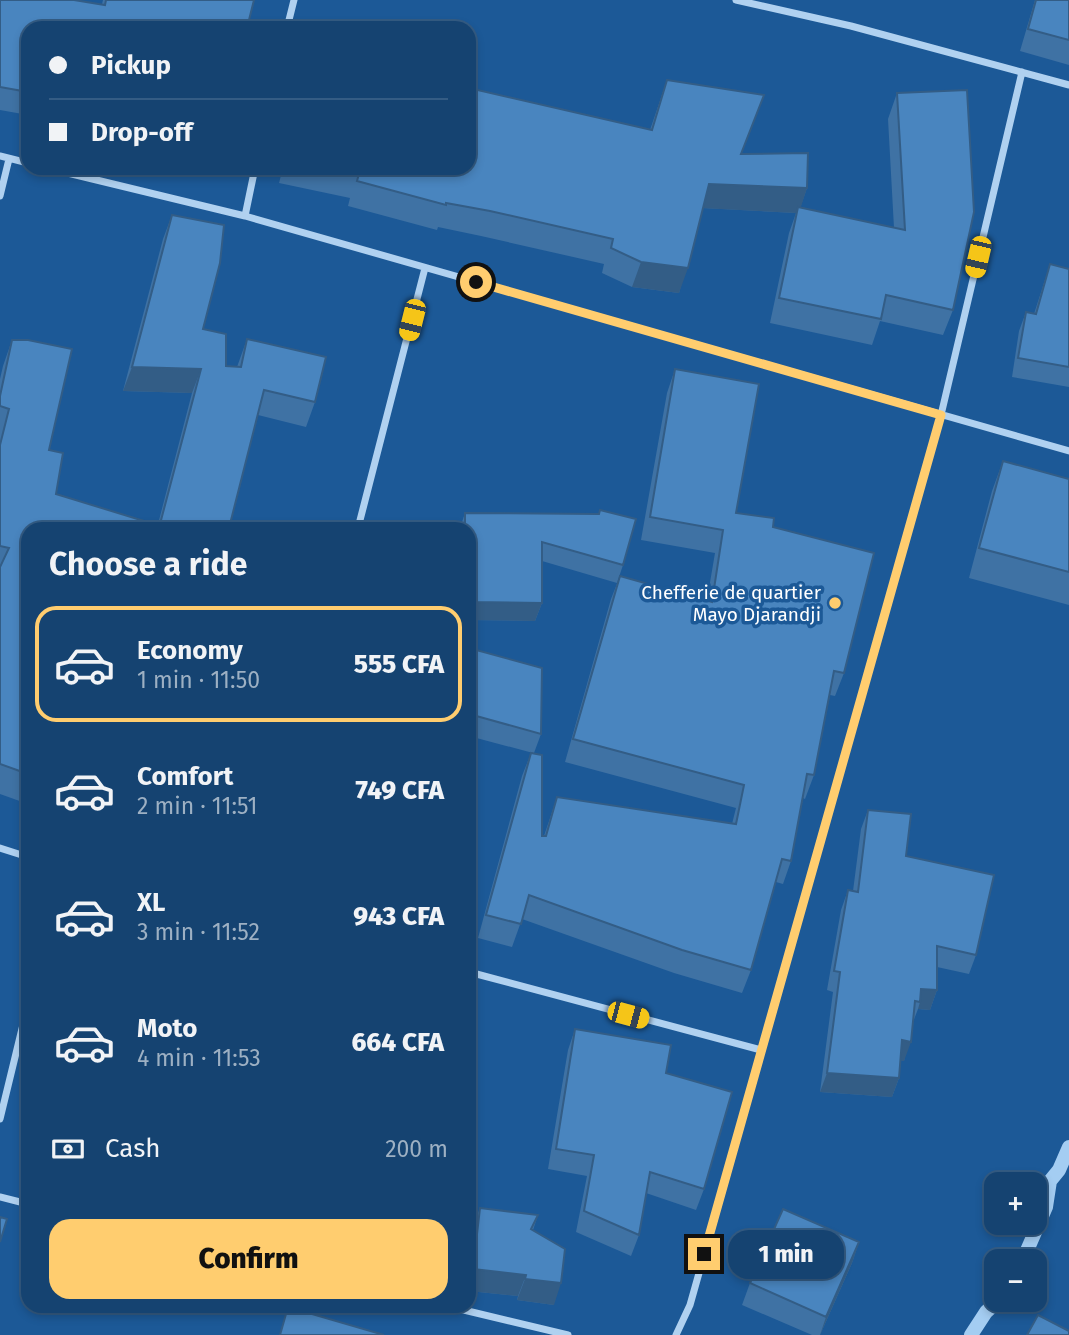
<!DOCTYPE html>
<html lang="en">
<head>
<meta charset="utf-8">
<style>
	body { margin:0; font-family:"Fira Sans",sans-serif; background:#1e4a76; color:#f1f3f6; height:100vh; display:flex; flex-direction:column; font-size:26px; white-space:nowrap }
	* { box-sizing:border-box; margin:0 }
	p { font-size:23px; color:#9db0c3 }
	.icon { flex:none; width:38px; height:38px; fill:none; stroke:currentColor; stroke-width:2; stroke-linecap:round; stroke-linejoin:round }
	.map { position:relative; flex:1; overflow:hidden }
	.drawer { position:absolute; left:21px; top:522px; width:455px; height:791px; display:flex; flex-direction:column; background:#154371; border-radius:21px; box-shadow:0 4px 10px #0003,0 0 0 2px #345c84 }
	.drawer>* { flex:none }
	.top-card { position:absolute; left:21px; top:21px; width:455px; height:154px; border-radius:21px; box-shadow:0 4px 10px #0003,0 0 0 2px #345c84; display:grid; align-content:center; height:154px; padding:0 28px; background:#154371 }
	.buttons { position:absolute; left:984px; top:1172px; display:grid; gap:14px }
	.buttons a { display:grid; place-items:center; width:63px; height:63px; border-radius:14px; background:#154371; box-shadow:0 4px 10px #0003,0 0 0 2px #345c84; font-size:35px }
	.end { position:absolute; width:32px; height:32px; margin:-16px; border:9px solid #ffcd6f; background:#111; box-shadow:0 0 0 4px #111 }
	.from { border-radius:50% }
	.bubble { position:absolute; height:49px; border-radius:21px; background:#154371; box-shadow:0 4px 10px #0003,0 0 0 2px #345c84; font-size:23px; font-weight:800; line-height:49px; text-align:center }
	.car { position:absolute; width:21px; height:42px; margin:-21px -10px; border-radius:9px; box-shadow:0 0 5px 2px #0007; background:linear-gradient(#f5c518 24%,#345 0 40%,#f5c518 0 76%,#345 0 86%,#f5c518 0) }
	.top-card b { display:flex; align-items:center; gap:24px; height:66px; font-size:26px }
	.top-card b+b { border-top:2px solid #345c84 }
	.top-card i { width:18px; height:18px; background:#f1f3f6 }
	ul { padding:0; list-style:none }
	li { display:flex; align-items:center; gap:21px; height:116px; margin:0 14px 10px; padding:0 14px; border:4px solid transparent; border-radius:21px }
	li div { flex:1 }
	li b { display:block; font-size:26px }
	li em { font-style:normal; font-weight:800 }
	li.on { border-color:#ffcd6f }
	li>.icon { width:63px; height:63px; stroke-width:1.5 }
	h2 { padding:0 28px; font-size:32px; line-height:84px }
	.pay { display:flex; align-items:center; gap:18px; height:77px; padding:0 28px; font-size:26px }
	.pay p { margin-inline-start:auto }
	.cta { display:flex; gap:14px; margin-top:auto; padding:14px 28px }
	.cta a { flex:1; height:80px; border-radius:21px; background:#ffcd6f; color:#111; font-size:28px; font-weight:800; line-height:80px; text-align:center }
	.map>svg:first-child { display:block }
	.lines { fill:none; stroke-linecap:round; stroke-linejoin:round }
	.stream { stroke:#a4cdf2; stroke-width:14 }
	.street { stroke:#b0d1f0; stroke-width:7 }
	.wall { fill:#3f72a4 }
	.shaded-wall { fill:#335d86 }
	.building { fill:#4985bf; stroke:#335d86; stroke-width:2 }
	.route { stroke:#ffcd6f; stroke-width:9 }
	.poi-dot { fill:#ffcd6f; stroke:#1c5997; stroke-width:2.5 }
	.labels { text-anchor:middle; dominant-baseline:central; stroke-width:7; stroke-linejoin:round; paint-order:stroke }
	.poi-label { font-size:19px; fill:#fff; stroke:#1c5997; text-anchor:end }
</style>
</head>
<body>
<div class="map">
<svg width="1069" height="1335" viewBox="0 0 1069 1335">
	<rect width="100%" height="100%" fill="#1c5997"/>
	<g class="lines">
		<!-- stream -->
		<path class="stream" d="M1022 1262 1046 1207 1050 1181 1059 1170 1069 1147
			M971 1335 986 1312 999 1300"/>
		<!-- street -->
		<path class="street" d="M736 0 851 26 1069 85
			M287 28 294 0
			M0 156 28 163
			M47 168 245 216 1069 451
			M0 196 9 159
			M245 216 255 168
			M358 528 425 268
			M0 848 28 857
			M469 972 761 1050
			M0 1119 28 1004
			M0 1197 28 1204
			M447 1306 568 1335
			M676 1335 690 1305 941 415 1022 72"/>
	</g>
	<!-- wall -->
	<path class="wall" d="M0 0 102 4 103 0H254L28 28V115L0 110Z
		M1035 0H1069V65L1020 51Z
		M667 80 742 154 807 188 800 208 894 228 888 119 897 93 953 310 943 335 880 321 872 345 770 323 789 233 796 213 703 208 679 293 632 287 602 273 604 264 481 236 438 227 437 230 348 206 350 198 279 183 283 168H469L650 130Z
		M172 215 203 329 226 366 237 367 247 339 315 402 306 427 258 415 229 528H157L192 393 123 391 163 239Z
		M1050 264 1069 269V387L1012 377 1019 331 1026 312 1034 314Z
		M12 340 28 528V804L0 794V379L3 366Z
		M675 369 736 513 773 527 844 673 835 696 830 695 814 775 805 799 803 798 791 861 783 884 776 882 751 970 742 993 674 973 522 919 512 947 478 938 522 776 531 753H533L469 736V648L541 734 534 753 542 836H544L557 797 732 824 736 808 565 762 611 599 620 576 707 600 715 553 641 540 667 393Z
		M1003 461 1069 479V605L969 578 992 491Z
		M465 513 623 565 617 583 542 561V603L535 621 469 620V528H460Z
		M868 810 906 856 976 955 969 974 937 967V990L930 1010 918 1009 913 1022 904 1061 901 1060 899 1078 892 1097 820 1092 833 992 827 990 841 910 848 890 853 891 861 829Z
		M575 1029 666 1073 704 1189 696 1210 646 1193 639 1235 631 1256 576 1232 587 1176 548 1169 568 1050Z
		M480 1208 538 1215 533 1230 554 1305 517 1300 518 1296 469 1291V1257L472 1229Z
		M859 1242 852 1263 820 1335H812L742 1305 750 1283Z"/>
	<!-- shaded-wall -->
	<path class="shaded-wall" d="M709 184 807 188 799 213 798 207 796 213 700 208Z
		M641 262 688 268 679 293 632 287Z
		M132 367 201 369 192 393 123 391Z
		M469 602 542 603 535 621 469 620Z
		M921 989 937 990 930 1010 918 1009 920 1002Z
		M902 1040 911 1042 904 1061 895 1060Z
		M827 1073 899 1078 892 1097 820 1092Z
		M859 1242 852 1263 820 1335 826 1317Z
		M473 1269 526 1275 518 1296 469 1291V1279Z
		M525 1279 561 1283 554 1305 517 1300Z"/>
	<!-- building -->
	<path class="building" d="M0 0H74L105 5 106 0H254L247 28H28V92L0 87Z
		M1036 0H1069V40L1028 29Z
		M469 68 474 70 469 86Z
		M667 80 764 95 741 154 808 153 807 188 709 184 688 268 641 262 611 248 613 239 490 211 446 203V205L357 181 359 174 332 168H469V88L652 130Z
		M967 90 974 212 953 310 886 295 881 319 779 298 798 207 905 230 897 93Z
		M172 215 224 225 220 263 203 329 226 334V366L241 367 247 339 326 357 315 402 264 390 229 528H178L160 524 201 369 132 367Z
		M1050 264 1069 269V367L1018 358 1026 312 1036 314Z
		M12 340H28L72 349 49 450 63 453 56 494 157 525 156 528H28V774L0 764V567L9 548 0 546V445L9 409 0 406V396Z
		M675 369 759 384 736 513 774 518 773 527 874 553 844 673 834 671 814 775 807 774 791 861 782 859 751 970 682 950 529 895 521 924 486 915 531 753 542 755V836H546L557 797 736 824 744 785 573 739 620 576 712 602 723 530 650 517Z
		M1003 461 1069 479V572L979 548Z
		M600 510 636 519 623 565 542 542V603L469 602V528H465V513L599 514Z
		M469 648 542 668 541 734 469 714Z
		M868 810 911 814 906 856 994 875 976 955 937 946V990L921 989 920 1002 915 1001 911 1042 902 1040 899 1078 827 1073 840 972 834 971 848 890 858 892Z
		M575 1029 671 1045 666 1073 732 1092 704 1189 650 1172 639 1235 584 1211 594 1155 556 1149Z
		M480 1208 538 1215 531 1229 565 1249 561 1283 525 1279 526 1275 473 1269Z
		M783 1209 859 1242 826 1317 750 1283Z
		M0 1217 7 1219 0 1242Z
		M288 1307 384 1335H280Z
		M1038 1315 1069 1331V1335H1027Z"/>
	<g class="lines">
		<!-- route -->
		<path class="route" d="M476 282 941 415 704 1254"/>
	</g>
	<!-- markers -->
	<circle class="poi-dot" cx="835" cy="603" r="7"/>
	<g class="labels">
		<!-- poi labels -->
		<g class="poi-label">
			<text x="821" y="592">Chefferie de quartier<tspan x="821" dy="22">Mayo Djarandji</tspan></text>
		</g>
	</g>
</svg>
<div class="buttons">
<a>+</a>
<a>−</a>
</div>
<i class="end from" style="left:476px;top:282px"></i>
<i class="end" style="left:704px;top:1254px"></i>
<div class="bubble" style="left:728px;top:1230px;width:116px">1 min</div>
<i class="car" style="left:978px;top:257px;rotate:193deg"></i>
<i class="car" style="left:412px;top:320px;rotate:194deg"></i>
<i class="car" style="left:628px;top:1015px;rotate:105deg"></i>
<div class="top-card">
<b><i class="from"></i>Pickup</b>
<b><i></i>Drop-off</b>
</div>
<section class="drawer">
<h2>Choose a ride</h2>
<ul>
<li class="on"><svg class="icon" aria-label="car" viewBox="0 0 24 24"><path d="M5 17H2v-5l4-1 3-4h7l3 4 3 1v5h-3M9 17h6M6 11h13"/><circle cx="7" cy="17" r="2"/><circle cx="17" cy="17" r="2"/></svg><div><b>Economy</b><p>1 min · 11:50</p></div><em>555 CFA</em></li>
<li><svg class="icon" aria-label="car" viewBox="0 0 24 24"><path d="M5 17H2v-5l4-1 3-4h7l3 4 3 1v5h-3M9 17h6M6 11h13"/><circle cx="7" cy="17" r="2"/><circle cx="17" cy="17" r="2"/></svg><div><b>Comfort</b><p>2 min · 11:51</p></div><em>749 CFA</em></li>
<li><svg class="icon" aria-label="car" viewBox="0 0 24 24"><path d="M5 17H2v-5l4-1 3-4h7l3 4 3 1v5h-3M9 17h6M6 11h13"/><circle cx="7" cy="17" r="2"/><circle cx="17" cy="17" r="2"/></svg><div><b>XL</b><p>3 min · 11:52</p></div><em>943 CFA</em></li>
<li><svg class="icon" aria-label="car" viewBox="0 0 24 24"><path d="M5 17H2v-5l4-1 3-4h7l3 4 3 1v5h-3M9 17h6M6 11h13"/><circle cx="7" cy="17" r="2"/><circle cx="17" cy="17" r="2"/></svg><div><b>Moto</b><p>4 min · 11:53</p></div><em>664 CFA</em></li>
</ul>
<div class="pay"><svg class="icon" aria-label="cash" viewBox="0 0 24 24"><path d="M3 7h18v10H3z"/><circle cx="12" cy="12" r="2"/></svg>Cash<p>200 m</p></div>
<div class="cta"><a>Confirm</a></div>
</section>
</div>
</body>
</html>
